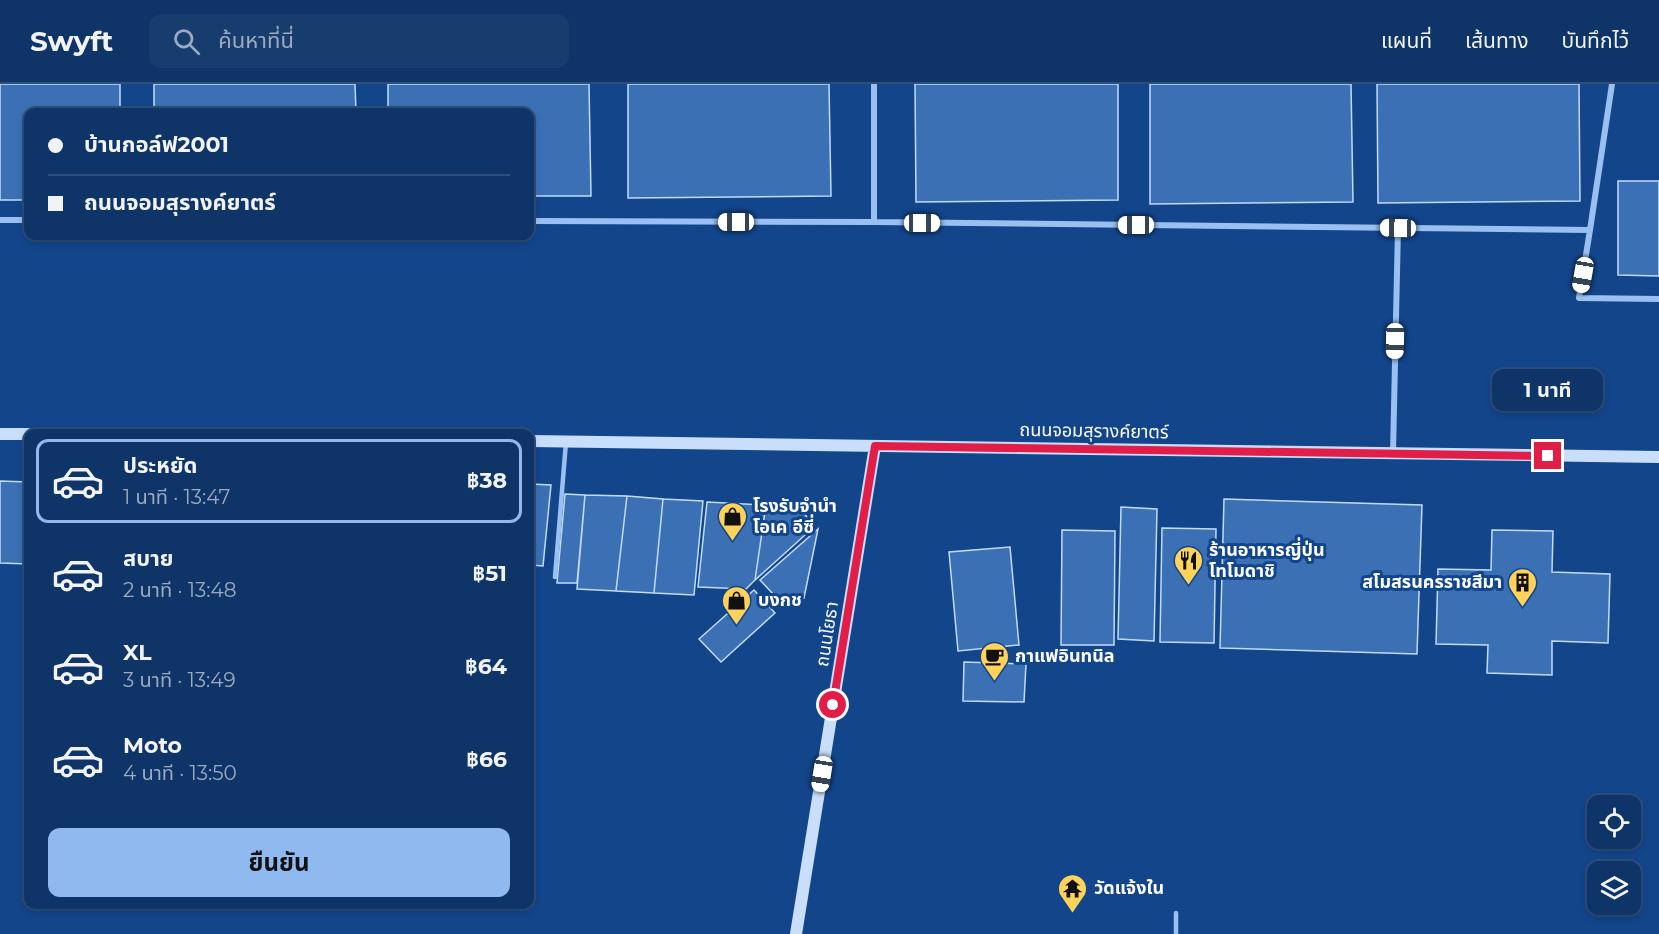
<!DOCTYPE html>
<html lang="th">
<head>
<meta charset="utf-8">
<style>
	body { margin:0; font-family:Montserrat,"Noto Sans Thai",sans-serif; background:#173c6e; color:#f1f3f6; height:100vh; display:flex; flex-direction:column; font-size:22px; white-space:nowrap }
	* { box-sizing:border-box; margin:0 }
	p { font-size:20px; color:#9baac0 }
	.icon { flex:none; width:33px; height:33px; fill:none; stroke:currentColor; stroke-width:2; stroke-linecap:round; stroke-linejoin:round }
	.map { position:relative; flex:1; overflow:hidden }
	.sheet { position:absolute; left:24px; top:345px; width:510px; height:480px; display:flex; flex-direction:column; background:#0e3468; border-radius:12px; box-shadow:0 3px 9px #0003,0 0 0 2px #2e4f7c }
	.sheet>* { flex:none }
	.hud { position:absolute; left:24px; top:24px; width:510px; height:132px; border-radius:12px; box-shadow:0 3px 9px #0003,0 0 0 2px #2e4f7c; display:grid; align-content:center; height:132px; padding:0 24px; background:#0e3468 }
	.fabs { position:absolute; left:1587px; top:711px; display:grid; gap:12px }
	.fabs a { display:grid; place-items:center; width:54px; height:54px; border-radius:12px; background:#0e3468; box-shadow:0 3px 9px #0003,0 0 0 2px #2e4f7c; font-size:30px }
	.end { position:absolute; width:27px; height:27px; margin:-14px; border:8px solid #e11d48; background:#fff; box-shadow:0 0 0 3px #fff }
	.from { border-radius:50% }
	.bubble { position:absolute; height:42px; border-radius:12px; background:#0e3468; box-shadow:0 3px 9px #0003,0 0 0 2px #2e4f7c; font-size:20px; font-weight:700; line-height:42px; text-align:center }
	.car { position:absolute; width:18px; height:36px; margin:-18px -9px; border-radius:8px; box-shadow:0 0 4px 2px #0007; background:linear-gradient(#fff 24%,#345 0 40%,#fff 0 76%,#345 0 86%,#fff 0) }
	.hud b { display:flex; align-items:center; gap:21px; height:57px; font-size:22px }
	.hud b+b { border-top:2px solid #2e4f7c }
	.hud i { width:15px; height:15px; background:#f1f3f6 }
	ul { padding:10px 0 0; list-style:none }
	li { display:flex; align-items:center; gap:18px; height:84px; margin:0 12px 9px; padding:0 12px; border:3px solid transparent; border-radius:12px }
	li div { flex:1 }
	li b { display:block; font-size:22px }
	li em { font-style:normal; font-weight:700 }
	li.on { border-color:#90b9f0 }
	li>.icon { width:54px; height:54px; stroke-width:1.5 }
	.button { display:flex; gap:12px; margin-top:auto; padding:12px 24px }
	.button a { flex:1; height:69px; border-radius:12px; background:#90b9f0; color:#111; font-size:24px; font-weight:700; line-height:69px; text-align:center }
	header { display:flex; align-items:center; gap:36px; box-sizing:border-box; height:84px; padding:0 30px; background:#0e3468; border-bottom:2px solid #2e4f7c }
	header strong { font-size:28px }
	nav { display:flex; gap:33px; margin-inline-start:auto; font-size:21px }
	.search { width:420px; height:54px; background:#173c6e; display:flex; align-items:center; gap:15px; box-sizing:border-box; padding:0 21px; border-radius:12px; color:#9baac0; font-size:22px }
	.map>svg:first-child { display:block }
	.building { fill:#3b70b5; stroke:#c1dbfc; stroke-width:1.5 }
	.lines { fill:none; stroke-linecap:round; stroke-linejoin:round }
	.lane { stroke:#9ac0f1; stroke-width:4.5 }
	.street { stroke:#9ac0f1; stroke-width:6 }
	.secondary { stroke:#c9defb; stroke-width:12 }
	.route { stroke:#e11d48; stroke-width:8 }
	.labels { text-anchor:middle; dominant-baseline:central; stroke-width:6; stroke-linejoin:round; paint-order:stroke }
	.street-label { font-size:18px; fill:#fff; stroke:#13458b }
	.poi-label { font-size:18px; font-weight:bold; fill:#fff; stroke:#13458b; text-anchor:start }
</style>
</head>
<body>
<header>
<strong>Swyft</strong>
<div class="search"><svg class="icon" aria-label="search" viewBox="0 0 24 24"><circle cx="10" cy="10" r="6"/><path d="M15 15l6 6"/></svg>ค้นหาที่นี่</div>
<nav><a>แผนที่</a><a>เส้นทาง</a><a>บันทึกไว้</a></nav>
</header>
<div class="map">
<svg width="1659" height="850" viewBox="0 0 1659 850">
	<rect width="100%" height="100%" fill="#13458b"/>
	<!-- building -->
	<path class="building" d="M0 0H120V28H28V116H0Z
		M154 0H355L356 28H154Z
		M388 0H589L591 112H530V28H388Z
		M628 0H829L831 112 628 114Z
		M915 0H1118V116L916 118Z
		M1150 0H1351L1353 118 1150 120Z
		M1377 0H1579L1580 117 1378 119Z
		M1618 97H1659V192L1618 191Z
		M0 397 28 398V480L0 479Z
		M530 400 551 401 543 482 530 481Z
		M565 410 585 411 577 499H557Z
		M585 411 627 412 616 507 577 505Z
		M627 412 663 415 654 509 616 507Z
		M663 415 703 417 694 511 654 509Z
		M1224 415 1422 421 1417 570 1220 564Z
		M707 418 766 421 755 496 746 505 698 503Z
		M766 421 799 422 814 443 755 496Z
		M1121 423 1157 425 1154 557 1118 555Z
		M1162 444 1216 445 1214 559 1160 558Z
		M818 445 804 514 774 511 760 496Z
		M1062 446 1115 447 1114 561H1061Z
		M1492 446 1553 447 1552 488 1610 490 1608 559 1552 557V591L1487 589 1488 561 1436 560 1438 485 1491 486Z
		M1010 463 1019 561 958 567 949 468Z
		M754 506 775 529 721 578 699 555Z
		M964 578 1026 580 1024 618 963 617Z"/>
	<g class="lines">
		<!-- lane -->
		<path class="lane" d="M555 493 566 358
			M1176 850V829"/>
		<!-- street -->
		<path class="street" d="M0 136H28
			M530 137 874 138 1590 146 1579 214 1659 215
			M874 138V0
			M1590 146 1612 0
			M1393 369 1398 144"/>
		<!-- secondary -->
		<path class="secondary" d="M0 350H28
			M530 357 1659 373
			M796 850 875 362"/>
	</g>
	<g class="lines">
		<!-- route -->
		<path class="route" d="M833 621 875 362 1548 372"/>
	</g>
	<!-- icons -->
	<defs>
		<symbol id="shop-pin" viewBox="-11 -11 22 30"><path d="M0 17L-7.5 6A9.5 9.5 0 1 1 7.5 6Z" fill="#ffd25a" stroke="#13458b"/><path d="M-5-2.5h2.3a2.7 3.5 0 0 1 5.4 0H5L5.5 6h-11ZM-1.5-2.5h3a1.5 2.3 0 0 0-3 0Z" fill="#111"/></symbol>
		<symbol id="restaurant-pin" viewBox="-11 -11 22 30"><path d="M0 17L-7.5 6A9.5 9.5 0 1 1 7.5 6Z" fill="#ffd25a" stroke="#13458b"/><path d="M-5-6h1v4h1v-4h1v4h1v-4h1v5L-1.5 .5V6h-2V.5L-5-1ZM5-6V6H3V1.5H1.5Q1.5-4 5-6Z" fill="#111"/></symbol>
		<symbol id="building-pin" viewBox="-11 -11 22 30"><path d="M0 17L-7.5 6A9.5 9.5 0 1 1 7.5 6Z" fill="#ffd25a" stroke="#13458b"/><path d="M-4-6H4V6H1V3H-1V6H-4ZM-2.5-4.3h1.7v1.8h-1.7ZM.8-4.3h1.7v1.8H.8ZM-2.5-1h1.7V.8h-1.7ZM.8-1h1.7V.8H.8Z" fill="#111"/></symbol>
		<symbol id="cafe-pin" viewBox="-11 -11 22 30"><path d="M0 17L-7.5 6A9.5 9.5 0 1 1 7.5 6Z" fill="#ffd25a" stroke="#13458b"/><path d="M-5.5-4.5H6V0H3Q3 3.5 0 3.5H-2.5Q-5.5 3.5-5.5 0ZM3-3.2v2h1.7v-2ZM-6 4.5H4V6H-6Z" fill="#111"/></symbol>
		<symbol id="temple-pin" viewBox="-11 -11 22 30"><path d="M0 17L-7.5 6A9.5 9.5 0 1 1 7.5 6Z" fill="#ffd25a" stroke="#13458b"/><path d="M0-6L5-2H3V0L6.5 2.5H4V6H1.5V3h-3V6H-4V2.5H-6.5L-3 0V-2H-5Z" fill="#111"/></symbol>
	</defs>
	<g fill-rule="evenodd">
		<use href="#shop-pin" x="716" y="416" width="33" height="45"/>
		<use href="#restaurant-pin" x="1172" y="460" width="33" height="45"/>
		<use href="#building-pin" x="1506" y="482" width="33" height="45"/>
		<use href="#shop-pin" x="720" y="500" width="33" height="45"/>
		<use href="#cafe-pin" x="978" y="556" width="33" height="45"/>
		<use href="#temple-pin" x="1056" y="788" width="33" height="45"/>
	</g>
	<g class="labels">
		<!-- street labels -->
		<g class="street-label">
			<text transform="translate(1094 347) rotate(1)">ถนนจอมสุรางค์ยาตร์</text>
			<text transform="translate(827 550) rotate(-81)">ถนนโยธา</text>
		</g>
		<!-- poi labels -->
		<g class="poi-label">
			<text x="753" y="422">โรงรับจำนำ<tspan x="753" dy="21">โอเค อีซี่</tspan></text>
			<text x="1209" y="466">ร้านอาหารญี่ปุ่น<tspan x="1209" dy="21">โทโมดาชิ</tspan></text>
			<text x="1502" y="498" text-anchor="end">สโมสรนครราชสีมา</text>
			<text x="758" y="516">บงกช</text>
			<text x="1015" y="572">กาแฟอินทนิล</text>
			<text x="1094" y="804">วัดแจ้งใน</text>
		</g>
	</g>
</svg>
<div class="fabs">
<a><svg class="icon" aria-label="locate" viewBox="0 0 24 24"><circle cx="12" cy="12" r="6"/><path d="M12 2v4M12 18v4M2 12h4M18 12h4"/></svg></a>
<a><svg class="icon" aria-label="layers" viewBox="0 0 24 24"><path d="M12 4l9 5-9 5-9-5zM3 14l9 5 9-5"/></svg></a>
</div>
<i class="end from" style="left:833px;top:621px"></i>
<i class="end" style="left:1548px;top:372px"></i>
<div class="bubble" style="left:1492px;top:285px;width:111px">1 นาที</div>
<i class="car" style="left:736px;top:138px;rotate:270deg"></i>
<i class="car" style="left:922px;top:139px;rotate:90deg"></i>
<i class="car" style="left:1136px;top:141px;rotate:270deg"></i>
<i class="car" style="left:1398px;top:144px;rotate:271deg"></i>
<i class="car" style="left:1583px;top:191px;rotate:190deg"></i>
<i class="car" style="left:1395px;top:257px;rotate:181deg"></i>
<i class="car" style="left:822px;top:690px;rotate:189deg"></i>
<div class="hud">
<b><i class="from"></i>บ้านกอล์ฟ2001</b>
<b><i></i>ถนนจอมสุรางค์ยาตร์</b>
</div>
<section class="sheet">
<ul>
<li class="on"><svg class="icon" aria-label="car" viewBox="0 0 24 24"><path d="M5 17H2v-5l4-1 3-4h7l3 4 3 1v5h-3M9 17h6M6 11h13"/><circle cx="7" cy="17" r="2"/><circle cx="17" cy="17" r="2"/></svg><div><b>ประหยัด</b><p>1 นาที · 13:47</p></div><em>฿38</em></li>
<li><svg class="icon" aria-label="car" viewBox="0 0 24 24"><path d="M5 17H2v-5l4-1 3-4h7l3 4 3 1v5h-3M9 17h6M6 11h13"/><circle cx="7" cy="17" r="2"/><circle cx="17" cy="17" r="2"/></svg><div><b>สบาย</b><p>2 นาที · 13:48</p></div><em>฿51</em></li>
<li><svg class="icon" aria-label="car" viewBox="0 0 24 24"><path d="M5 17H2v-5l4-1 3-4h7l3 4 3 1v5h-3M9 17h6M6 11h13"/><circle cx="7" cy="17" r="2"/><circle cx="17" cy="17" r="2"/></svg><div><b>XL</b><p>3 นาที · 13:49</p></div><em>฿64</em></li>
<li><svg class="icon" aria-label="car" viewBox="0 0 24 24"><path d="M5 17H2v-5l4-1 3-4h7l3 4 3 1v5h-3M9 17h6M6 11h13"/><circle cx="7" cy="17" r="2"/><circle cx="17" cy="17" r="2"/></svg><div><b>Moto</b><p>4 นาที · 13:50</p></div><em>฿66</em></li>
</ul>
<div class="button"><a>ยืนยัน</a></div>
</section>
</div>
</body>
</html>
